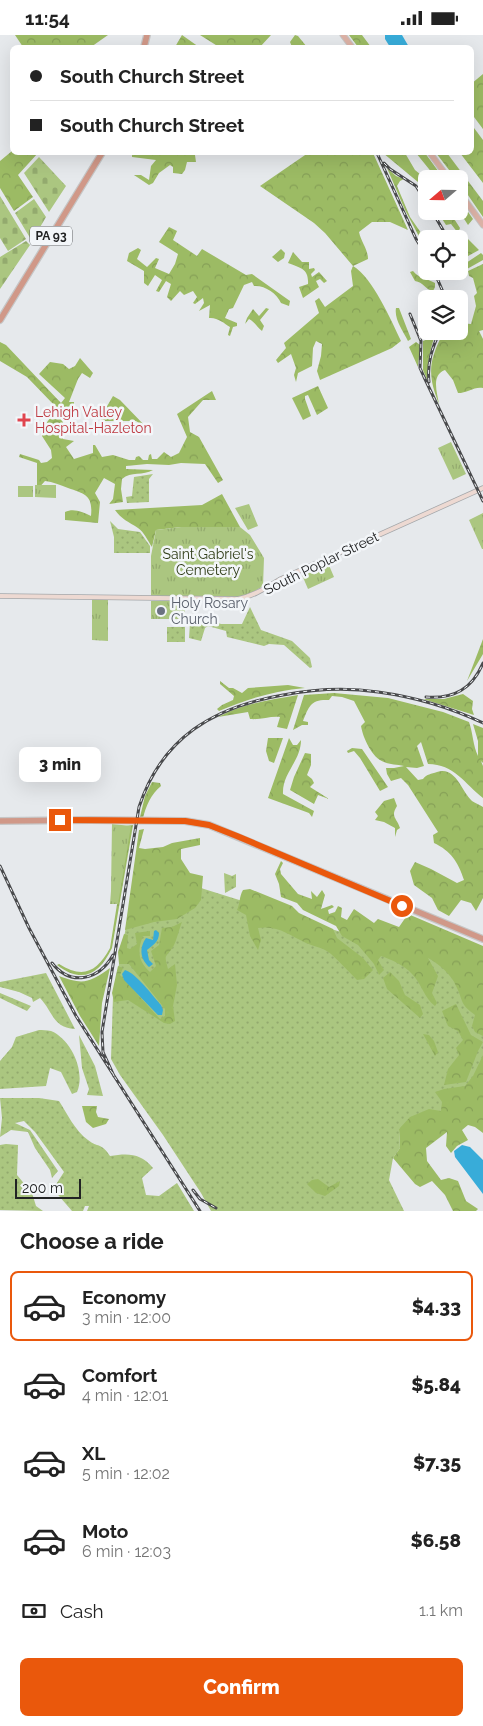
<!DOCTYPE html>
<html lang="en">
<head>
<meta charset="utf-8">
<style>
	body { margin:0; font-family:Raleway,sans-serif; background:#f2f2f2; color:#222; height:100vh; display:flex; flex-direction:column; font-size:19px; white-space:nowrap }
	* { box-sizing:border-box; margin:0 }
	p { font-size:16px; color:#767676 }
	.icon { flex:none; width:28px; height:28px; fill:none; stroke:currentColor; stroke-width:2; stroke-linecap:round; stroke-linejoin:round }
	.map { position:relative; height:1176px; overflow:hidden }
	.side { display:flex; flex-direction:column; background:#fff; flex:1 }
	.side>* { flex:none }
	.banner { position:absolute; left:10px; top:10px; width:464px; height:110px; border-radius:8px; box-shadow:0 5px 20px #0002; display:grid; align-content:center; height:110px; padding:0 20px; background:#fff }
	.needle { width:32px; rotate:250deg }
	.controls { position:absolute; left:418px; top:135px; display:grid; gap:10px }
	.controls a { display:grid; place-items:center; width:50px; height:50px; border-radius:8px; background:#fff; box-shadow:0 5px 20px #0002; font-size:25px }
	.scale { position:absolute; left:15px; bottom:12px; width:66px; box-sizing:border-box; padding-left:5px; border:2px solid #222324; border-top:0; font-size:14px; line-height:18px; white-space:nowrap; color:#222324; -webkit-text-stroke:4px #f3f6f9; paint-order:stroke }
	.end { position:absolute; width:22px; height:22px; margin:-11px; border:6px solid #ea580c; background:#fff; box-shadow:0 0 0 2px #fff }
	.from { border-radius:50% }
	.bubble { position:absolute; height:35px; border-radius:8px; background:#fff; box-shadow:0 5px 20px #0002; font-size:16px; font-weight:800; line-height:35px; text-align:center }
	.banner b { display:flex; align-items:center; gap:18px; height:48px; font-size:19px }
	.banner b+b { border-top:1px solid #e0e0e0 }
	.banner i { width:12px; height:12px; background:#222 }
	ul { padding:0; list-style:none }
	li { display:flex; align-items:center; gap:15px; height:70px; margin:0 10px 8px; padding:0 10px; border:2px solid transparent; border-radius:8px }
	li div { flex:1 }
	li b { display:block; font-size:19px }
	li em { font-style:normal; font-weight:800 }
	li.active { border-color:#ea580c }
	li>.icon { width:45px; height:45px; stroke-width:1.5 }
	h2 { padding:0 20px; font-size:22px; line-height:60px }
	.pay { display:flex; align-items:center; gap:12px; height:55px; padding:0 20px; font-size:19px }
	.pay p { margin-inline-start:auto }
	.cta { display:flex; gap:10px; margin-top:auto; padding:10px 20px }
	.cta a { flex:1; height:58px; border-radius:8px; background:#ea580c; color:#fff; font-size:20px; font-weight:800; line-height:58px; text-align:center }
	.status { display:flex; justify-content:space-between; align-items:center; height:35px; padding:0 25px; background:#fff; direction:ltr }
	.status svg { height:14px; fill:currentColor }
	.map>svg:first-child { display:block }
	.grass { fill:url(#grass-dots) }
	.forest { fill:url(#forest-crowns) }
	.cemetery { fill:url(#cemetery-stones) }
	.park { fill:url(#park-tufts) }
	.water { fill:#38acd9 }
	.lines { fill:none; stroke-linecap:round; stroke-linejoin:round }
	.secondary-casing { stroke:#a4a7aa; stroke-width:5.5 }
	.primary-casing { stroke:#c6c6c6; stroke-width:7 }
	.trunk-casing { stroke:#c6c6c6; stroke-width:8 }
	.secondary { stroke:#edd9d2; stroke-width:4 }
	.primary { stroke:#dcb2a6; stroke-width:5 }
	.trunk { stroke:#d09888; stroke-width:5.5 }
	.rail-casing { stroke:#494a4c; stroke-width:3 }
	.rail { stroke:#f3f6f9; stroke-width:1; stroke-dasharray:4; stroke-linecap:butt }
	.route { stroke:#ea580c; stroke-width:6 }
	.health-dot { fill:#e0444e; stroke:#f3f6f9; stroke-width:2 }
	.worship-dot { fill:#6b7280; stroke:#f3f6f9; stroke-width:2 }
	.labels { text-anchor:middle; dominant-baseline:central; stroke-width:5; stroke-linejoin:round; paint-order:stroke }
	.shield { fill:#f3f6f9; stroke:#616264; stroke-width:1 }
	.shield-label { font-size:12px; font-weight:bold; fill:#222324 }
	.health-label { font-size:14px; fill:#be3a42; stroke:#f3f6f9; text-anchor:start }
	.park-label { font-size:14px; fill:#313e19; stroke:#f3f6f9 }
	.street-label { font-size:14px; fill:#222324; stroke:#f3f6f9 }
	.worship-label { font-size:14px; fill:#5b616d; stroke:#f3f6f9; text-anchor:start }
</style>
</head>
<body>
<div class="status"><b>11:54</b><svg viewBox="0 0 49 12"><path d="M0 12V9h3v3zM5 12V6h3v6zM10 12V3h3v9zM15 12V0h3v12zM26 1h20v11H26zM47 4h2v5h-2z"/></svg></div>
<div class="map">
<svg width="483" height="1176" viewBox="0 0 483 1176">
	<defs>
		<pattern id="grass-dots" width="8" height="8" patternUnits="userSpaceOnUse" patternTransform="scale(1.25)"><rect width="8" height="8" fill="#abc680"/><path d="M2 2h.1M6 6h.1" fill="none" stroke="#93aa6e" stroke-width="1.8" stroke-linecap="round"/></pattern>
		<pattern id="forest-crowns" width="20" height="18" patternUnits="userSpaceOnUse" patternTransform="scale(1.25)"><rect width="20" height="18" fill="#9cbb64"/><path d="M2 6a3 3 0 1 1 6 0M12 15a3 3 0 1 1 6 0" fill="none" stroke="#86a057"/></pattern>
		<pattern id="cemetery-stones" width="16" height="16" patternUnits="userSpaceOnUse" patternTransform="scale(1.25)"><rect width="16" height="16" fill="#abc680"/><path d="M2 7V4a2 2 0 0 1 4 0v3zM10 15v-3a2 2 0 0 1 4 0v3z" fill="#93aa6e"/></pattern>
		<pattern id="park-tufts" width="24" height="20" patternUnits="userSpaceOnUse" patternTransform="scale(1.25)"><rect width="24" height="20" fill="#abc680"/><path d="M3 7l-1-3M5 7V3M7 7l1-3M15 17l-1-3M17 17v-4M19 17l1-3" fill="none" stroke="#93aa6e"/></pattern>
	</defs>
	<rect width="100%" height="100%" fill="#e6e9ec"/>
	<!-- grass -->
	<path class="grass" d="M153 439 149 444V467L127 468 126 462 132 461 134 442Z
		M110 486 118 494 140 497 150 511V518H114V502Z
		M250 572 261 595 292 606 310 623 312 632 310 633 284 610 269 609 264 611 227 602 226 596 208 591 205 593 201 606 189 603 190 588H208L210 585 221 589H242Z
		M167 592H185V607H167Z
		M137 833 408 918 436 920 460 950 483 992V1040L451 1074 399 1094 400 1113 393 1123 389 1145 404 1176H211L201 1158 163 1100 120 1040 111 1024 113 961Z
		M224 838 232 841 236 839V852L225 858Z
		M46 938 75 994C52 992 54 978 40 963L33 967 32 963 19 957 0 952V947Z
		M0 958 31 971 27 976 0 963Z
		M39 995C42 995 47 995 51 996 71 1004 86 1037 77 1057L72 1059 61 1037 50 1033 46 1051 0 1054V1026L12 1012 16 1002Z
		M79 1000 95 1031 103 1061 87 1060 89 1054 82 1033Z
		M0 1063H39L59 1066C67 1078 75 1096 88 1105 98 1113 101 1107 110 1121 128 1118 141 1118 153 1133L142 1143 146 1160 159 1161 177 1148 194 1176H87L89 1171H85L83 1176H72L53 1154 64 1137 35 1097 24 1086 15 1088 30 1095 58 1136 52 1143 50 1135 35 1113 28 1097 11 1095 0 1102 2 1083Z
		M6 1109 18 1110 17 1140 32 1158 36 1171 43 1176 0 1175V1110Z"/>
	<!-- forest -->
	<path class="forest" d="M15 0H108L91 12H23Z
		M182 0 199 12H175Z
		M200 0H271L260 12H219Z
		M295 0 298 1 307 12H292L290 7Z
		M349 0H362L371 12H358Z
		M483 39V94L471 78V49Z
		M471 89 483 105V148L460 118H471Z
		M12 116 38 118 18 140 33 162 14 176 0 153V126Z
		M132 118H197L195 120 196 127H187L185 135 182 139 173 138V132L170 130 159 138 153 148 149 150 134 140H141L149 145 151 131 156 125 132 122Z
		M308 118H373L408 195 390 187H372L359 197C361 207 368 214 368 224L353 231C373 243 391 285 401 306L392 313 320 345 317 336 321 321 322 309 316 306 313 313 312 331 298 338 296 347 294 340 296 333 291 319 278 328 276 325 286 313 284 308 319 278 315 266 319 263 325 272 353 251 351 236 353 231 325 198 314 188 260 151Z
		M383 118H405L415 135 426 144V156L424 152Z
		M416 118H425L444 144H437Z
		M436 118H447L483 166V182L459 147V144H456Z
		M387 133 396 141 404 144 400 146 397 151 410 182 426 205V212L424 211 405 175Z
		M459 164 473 184 468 190 459 176Z
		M437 176H449L460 193 458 198 451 189 446 190Z
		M169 192 177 196 173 205 197 221 202 214 246 240 252 239 290 266 289 271 281 268C277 258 264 250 254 251L252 247 244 250 233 273 229 274 225 283 237 288V291L233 292 230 301 228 300 230 292C224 288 217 282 209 283L210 270 199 276 204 268 203 263 195 269 193 268 197 262 193 256 184 260 180 256 171 266 167 262 171 249 166 246 159 257 156 256 162 245 155 240 148 251 144 248V236L127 226 129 218 138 213 141 215 137 224 147 232 156 223 159 224 155 233 169 239 175 229 178 219 159 207Z
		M466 202 479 215 459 226V207Z
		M281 214 285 218 284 223 278 227 272 222Z
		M293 217 302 227H309V234L314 233 315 235 311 239 312 242 319 237 327 246 324 248 320 244 316 246 319 252 303 263 299 252 308 249C309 233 300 233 288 228Z
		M481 218 483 220V225L467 234 466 228Z
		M483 229V295L479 296 483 304V353C475 351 467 358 458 358L453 345 445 335C431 340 437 357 439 369 432 352 428 336 434 319 436 311 441 304 443 296H459V288L471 289 476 271 474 261 477 258 473 243 469 241 468 236Z
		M413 236C419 244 427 243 435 248V252L433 256C426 255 423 247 415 246L410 237Z
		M266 273 269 274 260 285 264 291 262 296C257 292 255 287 249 284L245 289 247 283 253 274 259 281Z
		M396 273H399L411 304 408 306C403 296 394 284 396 273Z
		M433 302 434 303C429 319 427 331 428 347L423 335V306Z
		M0 307 6 310 61 368 65 363 39 339 50 327 63 329 69 334 75 331 80 323 93 338 90 343 82 338 78 344 69 367H74V370L67 378 62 376 60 382 63 387V404L74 406 66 412 74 424 93 418V410H95L102 422 113 420 129 425H135L136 422 139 421 143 425H148L149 420 151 419 152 424H157L164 417 171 422 179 418 187 402 177 379 212 356 216 365H203L188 382 190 397 199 402 223 445 218 448 205 429 181 428 169 430 147 429 126 431V434L153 435C143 441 131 436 122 444L121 454 123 467 109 469 113 464 115 449 104 443 95 458 100 467 98 488 65 485V477C74 473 82 477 91 481 93 460 85 459 68 453 60 450 53 447 45 446L37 455V428L19 422 20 419 39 425 41 428 47 427 52 423 51 415 42 401V394L56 375 55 371 27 342 0 326Z
		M416 307 420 310 418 332 409 312Z
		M318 351 328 373 317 380 308 360 305 361V364L311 381 303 385 292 363Z
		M113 361 120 365 148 394 139 391V388L136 386H101L102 380Z
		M222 459 240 492H181L156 495 152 512C148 506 144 497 138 493 129 487 121 484 115 475L202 470Z
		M483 604V619L467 646Z
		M220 646 229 653H233L242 658 248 653 288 650 305 653C274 656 247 664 219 676L217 674 222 670 233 665 234 661 220 649Z
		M334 658 388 663 443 677 469 687C473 698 473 711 478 721V706L473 689 483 693V728L481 726 483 731V763C465 749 454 729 428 729L421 707 417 711 424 731 417 733 406 732 418 745 423 744C427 739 431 739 437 737 456 731 461 756 472 766 475 768 480 770 483 772V863L476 876 471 868 461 865 449 881 438 875 432 863 414 850 410 836 415 827 431 834 457 848 464 845C458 827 451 816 434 808L433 800 438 797 408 750 401 743 391 746 387 739 386 733H394L404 731C397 729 390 730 384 727 372 723 363 703 361 691L365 687 354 666 342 662 332 661 329 665C311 664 309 671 303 686L308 687V690H302L293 695 304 660Z
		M463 659 473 666 472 674 474 680 423 664H444Z
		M298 660 287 694 277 692 280 682C270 681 261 685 250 684L248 677 218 682C243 668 271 665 298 660Z
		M268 703H283L274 728 269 726 266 716Z
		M289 703 293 710H297L301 705C301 726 282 738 283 759L314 776 312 782 309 778 268 763Z
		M352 713 362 714 388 752 380 756 360 723 354 716 348 718 347 716Z
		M305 718 311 719V730L307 740 312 744 314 748 310 752 329 764 318 760 314 769 290 755 294 742Z
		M152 747 160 748 161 751C151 759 146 771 143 783L140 782 145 761Z
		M394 763 397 771C390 782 397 783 400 793L397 795 395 802V793L384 787 375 785 378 781 375 777 384 766Z
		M133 790 112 913C99 940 82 949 57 930L59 929C83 944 97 937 110 913L126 813V791Z
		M144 794 139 813 145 814 163 812 172 808 200 803V810L181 814V824L190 838 203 841 201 865 195 873 177 884 154 887 125 895 139 795Z
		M281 826 283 828 280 834 281 839 298 859 312 864 311 856 317 862 322 855 325 860 321 874 332 870 334 872 328 875 329 879 335 877 338 871 342 873 341 882 347 885 354 874 374 888 378 884 399 892 408 879 483 911V1001L475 997 472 991 475 980C459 968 464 967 456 951 452 940 438 928 428 923L438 941 432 958 437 968 435 971C424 963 422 949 412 939 404 930 392 925 381 921L378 925 384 935 379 940 374 929 358 910 342 901 336 891 303 875 297 868 281 862 279 849 275 839Z
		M250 854 292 871 299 878 333 894 337 903 363 923 373 935 364 944 357 945C348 936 340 927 331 919 323 912 315 912 306 908 289 900 278 890 258 893L261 905 258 915 250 901 246 880 237 875C240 869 239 862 243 855Z
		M182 887C179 894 177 905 173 912 165 924 164 918 168 934L175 929 177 950 173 971 175 986 170 989 164 988 128 965 114 967 112 958 118 931 123 933 120 940 160 984 165 981V974L129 929H119L118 917 124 899 128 900 127 913 130 914 137 909 135 898 150 896V901H143C137 916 138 926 150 937L156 931 151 916 159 910 162 893 172 892Z
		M110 933 102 968 99 1011 80 981 59 941C83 950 89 948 110 933Z
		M390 937 399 946 405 960 420 970 423 979 420 983 387 954 383 943Z
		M456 969 471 1000 483 1007 478 1016 466 1047 444 1050 448 1034 459 1020 456 1013 463 1005 458 996 448 991 442 976Z
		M423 999 429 1000 434 1006 438 1017 435 1021Z
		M483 1020V1098L475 1092 468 1090 462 1095 468 1105 457 1111 451 1118 446 1111 447 1097 426 1113 427 1126 441 1145 449 1143 458 1146 466 1166 478 1174 476 1176H453L445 1160 432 1146 420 1152 415 1149 393 1123 400 1113 399 1094 410 1082 429 1074 441 1076 442 1067 435 1057 444 1054 465 1051 473 1041Z
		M82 1071H97L96 1077 98 1082 109 1084 106 1089 93 1093 86 1087Z
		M318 1144 329 1152 340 1146 339 1151 325 1161 316 1158 307 1149 312 1145Z"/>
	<!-- cemetery -->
	<path class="cemetery" d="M39 122 66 151 49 177 24 138Z
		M0 161 26 204 8 216 0 203Z
		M34 164 46 182 32 206 15 178Z
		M26 206 30 210 0 254V222Z"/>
	<!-- park -->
	<path class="park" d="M451 407 466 439 453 445 438 413Z
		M35 450H56V463L35 462Z
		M18 451H33V462H18Z
		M249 469 258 491 248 495 235 473Z
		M483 478V514H482L469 485Z
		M181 492H240L250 500 264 523 263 551 250 559 237 562 151 561V521L156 495Z
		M328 528 334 542 308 554 302 540Z
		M92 564H108V606L92 605Z
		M151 566H185V584H151Z
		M112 789 131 791 118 869H110L111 856Z"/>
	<!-- water -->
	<path class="water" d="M385 0H402L409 12H390L385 4Z
		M156 895 159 898C159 907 153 910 147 915L149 925 153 929 149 932C140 924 139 913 146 903L153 905 154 896Z
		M125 935C137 939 152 960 161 970L163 975 162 980H158L153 975 124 945 122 939Z
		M462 1110 470 1112 483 1125V1159L455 1122 454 1116Z"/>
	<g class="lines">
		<defs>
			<path id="secondary" d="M0 561 238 564C254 561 267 552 281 544L483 453"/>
			<path id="primary" d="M343 0 352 12
				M430 118 449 144
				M459 157 483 190"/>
			<path id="trunk" d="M144 12 147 0
				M0 285 102 118
				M0 786 90 785 185 786 209 790 483 904"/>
		</defs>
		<!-- secondary casing -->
		<use href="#secondary" class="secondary-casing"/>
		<!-- primary casing -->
		<use href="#primary" class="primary-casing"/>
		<!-- trunk casing -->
		<use href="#trunk" class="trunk-casing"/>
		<!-- secondary -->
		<use href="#secondary" class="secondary"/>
		<!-- primary -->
		<use href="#primary" class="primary"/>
		<!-- trunk -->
		<use href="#trunk" class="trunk"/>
		<defs>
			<path id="rail" d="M377 118 416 204 426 220
				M384 128 390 134 416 151 426 167
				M432 176 443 195
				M434 236 446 264
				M410 279 421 306 420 333 424 342 483 466
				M429 347C427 328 432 313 440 296
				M426 662C454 664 472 654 483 628
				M0 831 29 893 76 981 200 1176
				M52 928C71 952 99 945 113 920
				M114 1041 103 1017 102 997 139 772C162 702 214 672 283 660 314 654 346 652 378 657 415 662 449 672 483 688
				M193 1155 200 1164 216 1173"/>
		</defs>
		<!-- rail casing -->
		<use href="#rail" class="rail-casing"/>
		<!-- rail -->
		<use href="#rail" class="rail"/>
	</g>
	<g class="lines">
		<!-- route -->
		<path class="route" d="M60 785 185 786 209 790 237 801 402 871"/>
	</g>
	<!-- markers -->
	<path class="health-dot" d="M21.5 377.5h5v5h5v5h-5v5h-5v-5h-5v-5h5z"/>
	<circle class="worship-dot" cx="161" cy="576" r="5"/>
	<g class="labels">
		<!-- shield labels -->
		<rect class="shield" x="30" y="191.5" width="42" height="19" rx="4"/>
		<g class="shield-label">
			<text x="51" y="201">PA 93</text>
		</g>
		<!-- health labels -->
		<g class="health-label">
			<text x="35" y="377">Lehigh Valley<tspan x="35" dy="16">Hospital-Hazleton</tspan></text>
		</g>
		<!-- park labels -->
		<g class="park-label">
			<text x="208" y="519">Saint Gabriel's<tspan x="208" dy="16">Cemetery</tspan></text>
		</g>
		<!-- street labels -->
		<g class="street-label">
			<text transform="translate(321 528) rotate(-26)">South Poplar Street</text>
		</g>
		<!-- worship labels -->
		<g class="worship-label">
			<text x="171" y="568">Holy Rosary<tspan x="171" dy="16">Church</tspan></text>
		</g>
	</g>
</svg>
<div class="controls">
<a><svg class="needle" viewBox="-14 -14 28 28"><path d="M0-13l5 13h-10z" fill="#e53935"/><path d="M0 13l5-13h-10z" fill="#767676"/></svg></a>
<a><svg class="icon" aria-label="locate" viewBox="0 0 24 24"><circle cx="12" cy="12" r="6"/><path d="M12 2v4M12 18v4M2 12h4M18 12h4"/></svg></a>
<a><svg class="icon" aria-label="layers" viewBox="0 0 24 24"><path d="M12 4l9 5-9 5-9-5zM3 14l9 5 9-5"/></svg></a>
</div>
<div class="scale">200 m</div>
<i class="end from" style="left:402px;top:871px"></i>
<i class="end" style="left:60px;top:785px"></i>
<div class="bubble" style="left:19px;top:712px;width:82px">3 min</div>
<div class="banner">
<b><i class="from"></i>South Church Street</b>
<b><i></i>South Church Street</b>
</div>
</div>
<section class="side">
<h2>Choose a ride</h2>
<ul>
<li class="active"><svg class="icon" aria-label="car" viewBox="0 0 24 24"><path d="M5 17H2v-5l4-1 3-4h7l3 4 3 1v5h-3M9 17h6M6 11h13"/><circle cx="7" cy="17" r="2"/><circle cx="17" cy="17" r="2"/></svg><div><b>Economy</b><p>3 min · 12:00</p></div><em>$4.33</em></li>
<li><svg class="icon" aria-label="car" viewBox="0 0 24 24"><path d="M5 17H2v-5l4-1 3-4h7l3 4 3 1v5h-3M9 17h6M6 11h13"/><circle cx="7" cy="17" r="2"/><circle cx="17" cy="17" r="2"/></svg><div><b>Comfort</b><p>4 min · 12:01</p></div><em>$5.84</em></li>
<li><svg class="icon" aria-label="car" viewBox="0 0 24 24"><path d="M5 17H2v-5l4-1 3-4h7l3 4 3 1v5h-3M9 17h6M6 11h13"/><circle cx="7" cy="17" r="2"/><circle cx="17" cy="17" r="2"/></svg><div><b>XL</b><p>5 min · 12:02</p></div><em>$7.35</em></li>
<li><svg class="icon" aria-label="car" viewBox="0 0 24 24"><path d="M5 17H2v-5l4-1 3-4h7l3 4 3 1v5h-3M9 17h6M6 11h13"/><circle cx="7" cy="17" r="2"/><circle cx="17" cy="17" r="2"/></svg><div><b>Moto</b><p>6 min · 12:03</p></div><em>$6.58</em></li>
</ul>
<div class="pay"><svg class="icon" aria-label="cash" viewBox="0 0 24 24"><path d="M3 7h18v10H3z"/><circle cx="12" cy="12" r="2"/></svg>Cash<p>1.1 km</p></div>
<div class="cta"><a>Confirm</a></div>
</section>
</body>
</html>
